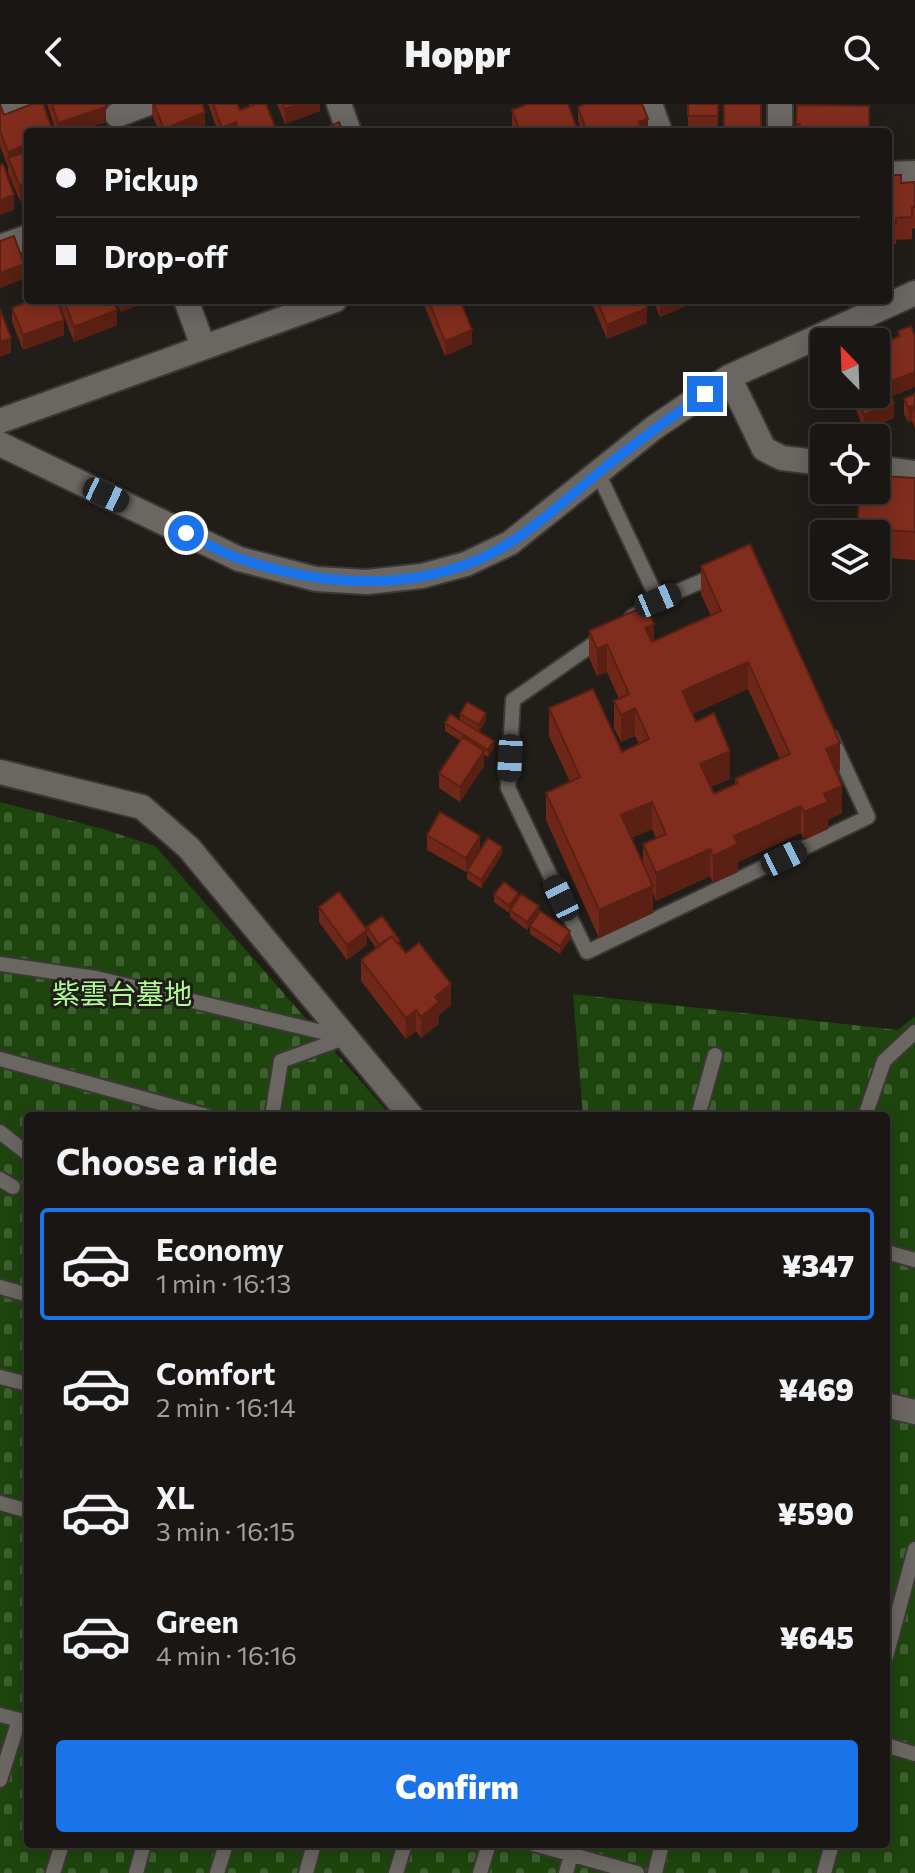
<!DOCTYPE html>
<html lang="en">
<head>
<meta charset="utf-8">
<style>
	body { margin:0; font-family:Commissioner,"Noto Sans JP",sans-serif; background:#221f1c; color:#f1f3f6; height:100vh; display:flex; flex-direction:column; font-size:30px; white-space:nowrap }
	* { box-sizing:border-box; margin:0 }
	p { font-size:26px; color:#9f9fa0 }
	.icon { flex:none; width:44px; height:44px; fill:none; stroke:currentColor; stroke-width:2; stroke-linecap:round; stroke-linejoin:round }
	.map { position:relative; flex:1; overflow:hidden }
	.details { position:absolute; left:24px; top:1008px; width:866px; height:736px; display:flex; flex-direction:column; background:#191613; border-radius:8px; box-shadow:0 4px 20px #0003,0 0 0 2px #373533 }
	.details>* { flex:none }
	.banner { position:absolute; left:24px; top:24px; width:868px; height:176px; border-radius:8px; box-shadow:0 4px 20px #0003,0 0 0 2px #373533; display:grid; align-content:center; height:176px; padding:0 32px; background:#191613 }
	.needle { width:52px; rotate:337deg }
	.buttons { position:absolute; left:810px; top:224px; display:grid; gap:16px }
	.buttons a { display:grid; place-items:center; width:80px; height:80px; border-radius:8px; background:#191613; box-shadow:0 4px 20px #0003,0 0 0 2px #373533; font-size:40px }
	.end { position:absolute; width:36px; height:36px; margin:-18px; border:10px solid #1a73e8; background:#fff; box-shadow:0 0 0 4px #fff }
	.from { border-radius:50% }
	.car { position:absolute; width:24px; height:48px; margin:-24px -12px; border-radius:10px; box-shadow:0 0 6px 2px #0007; background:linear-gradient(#222 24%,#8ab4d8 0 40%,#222 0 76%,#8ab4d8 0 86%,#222 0) }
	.banner b { display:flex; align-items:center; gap:28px; height:76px; font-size:30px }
	.banner b+b { border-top:2px solid #373533 }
	.banner i { width:20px; height:20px; background:#f1f3f6 }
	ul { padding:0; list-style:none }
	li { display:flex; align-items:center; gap:24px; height:112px; margin:0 16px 12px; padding:0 16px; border:4px solid transparent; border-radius:8px }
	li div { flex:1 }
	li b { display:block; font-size:30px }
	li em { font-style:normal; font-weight:800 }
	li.selected { border-color:#1a73e8 }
	li>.icon { width:72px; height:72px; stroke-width:1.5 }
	h2 { padding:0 32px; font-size:36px; line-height:96px }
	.button { display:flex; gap:16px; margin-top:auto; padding:16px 32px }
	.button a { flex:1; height:92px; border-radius:8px; background:#1a73e8; color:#fff; font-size:32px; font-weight:800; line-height:92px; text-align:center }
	header { display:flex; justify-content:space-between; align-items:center; height:104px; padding:0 32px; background:#191613; font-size:36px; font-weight:800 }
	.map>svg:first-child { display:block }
	.cemetery { fill:url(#cemetery-stones) }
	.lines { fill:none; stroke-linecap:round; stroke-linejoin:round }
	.lane-casing { stroke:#3b3835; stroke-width:18 }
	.street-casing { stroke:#3b3835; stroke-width:28 }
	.lane { stroke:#6a6661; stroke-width:14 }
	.street { stroke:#6a6661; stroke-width:24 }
	.wall { fill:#6f2719; fill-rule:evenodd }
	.shaded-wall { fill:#5a2014 }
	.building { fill:#812d1d; stroke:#5a2014; stroke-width:2; fill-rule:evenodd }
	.route { stroke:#1a73e8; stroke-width:10 }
	.labels { text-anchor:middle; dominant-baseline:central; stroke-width:6; stroke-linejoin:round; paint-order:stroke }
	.park-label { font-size:28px; fill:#aff997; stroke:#211e19 }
</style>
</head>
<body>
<header><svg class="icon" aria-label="back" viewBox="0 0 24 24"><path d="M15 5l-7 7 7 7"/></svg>Hoppr<svg class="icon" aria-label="search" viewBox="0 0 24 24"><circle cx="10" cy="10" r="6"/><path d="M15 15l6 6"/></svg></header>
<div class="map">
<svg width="915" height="1769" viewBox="0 0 915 1769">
	<defs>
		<pattern id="cemetery-stones" width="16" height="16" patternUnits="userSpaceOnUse" patternTransform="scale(2)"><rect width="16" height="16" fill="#1e450e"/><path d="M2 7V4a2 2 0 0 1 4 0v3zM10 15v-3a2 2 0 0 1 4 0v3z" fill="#3f6031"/></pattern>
	</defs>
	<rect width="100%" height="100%" fill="#211e19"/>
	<!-- cemetery -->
	<path class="cemetery" d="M0 698 103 725 155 742 391 1012H28V1740H886V1012H583L573 890 898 926 915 912V1769H0Z"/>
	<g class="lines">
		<defs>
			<path id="lane" d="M598 369 658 496 632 513
				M658 496 716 471
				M602 534 513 596 508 684 587 848 868 713 831 633
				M0 860 96 874 343 933
				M0 955 207 1012
				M272 1012 281 957 344 934
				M698 1012 715 951
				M865 1012 884 957 915 928
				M0 1028 28 1050
				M0 1075 13 1083
				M886 1148 915 1156
				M0 1183 28 1191
				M0 1273 28 1280
				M0 1399 28 1407
				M886 1553 915 1445
				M0 1611 28 1618
				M886 1641 915 1650
				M0 1676 19 1616
				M534 1740 637 1769
				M53 1769 62 1740
				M136 1769 144 1740
				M217 1769 226 1740
				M306 1769 314 1740
				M396 1769 405 1740
				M480 1769 489 1740
				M566 1769 574 1740
				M655 1769 662 1740
				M824 1769 832 1740"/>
			<path id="street" d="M339 0 349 28
				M650 0 660 28
				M0 7 19 0
				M117 11 146 0
				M780 28V0
				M888 70 915 69
				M0 143 28 133
				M186 196 203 242
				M729 273 764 345 782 354 824 359
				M0 317 335 196
				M0 340 239 455 316 475 367 478 422 472 466 460 510 439 655 323 729 273 915 189
				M876 364 915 369
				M0 668 142 703 189 744 411 1012
				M886 1301 915 1308"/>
		</defs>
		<!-- lane casing -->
		<use href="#lane" class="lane-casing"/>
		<!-- street casing -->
		<use href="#street" class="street-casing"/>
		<!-- lane -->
		<use href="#lane" class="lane"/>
		<!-- street -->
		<use href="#street" class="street"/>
	</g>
	<!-- wall -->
	<path class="wall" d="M0 0 4 11 28 28V94L20 97 8 69V63L0 42Z
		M47 0H105L106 18 76 28H56Z
		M152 0H202L205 23 193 28H159L152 10Z
		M208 0H237L240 6 249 2V0H266L277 28H218Z
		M277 0H320V7L285 20Z
		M688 0H718V27H688Z
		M797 1 869 28H796Z
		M578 3 648 28H582L578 17Z
		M512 6 578 28H514L512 21Z
		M888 71 901 79 915 78V124L912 125V135L896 136V140L888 141Z
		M61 196H113L117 221 74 238 61 204Z
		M116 196H151L121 208Z
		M422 196H460L472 240 445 252Z
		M593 196H644L647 219 607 235 593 202Z
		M653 196H696V198L660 213Z
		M12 204 64 231 23 246 12 218Z
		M898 227 915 233V283L892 292 878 256V241L898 233Z
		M850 290H876L894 314 864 326Z
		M915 290V324L912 317 908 318 904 310V295Z
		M915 374V456L876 453V430H857V424L882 383Z
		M701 462 840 667 836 668 842 709 828 716V725L804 736 801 729 738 758V768L713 779 710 772 656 797 653 789V809L599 834 546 716V689L570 678 549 632V604L622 648 639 640 635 632 621 638 614 624V597L619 595 607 568 597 572 589 554V527L654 538 711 512 701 490ZM748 585 780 655 735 675V680L714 690 711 683 730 675 692 610ZM652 725 656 734 643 740V760L631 734Z
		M460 610 486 616 479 628 494 644 488 653 484 651V662L460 698 439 684V669L461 637 445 627V619L460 616Z
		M427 731 480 732 466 768 427 746Z
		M502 750 481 784 467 775V767Z
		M494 790 518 794 539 809 570 835 560 850 530 830V822L532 819 527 826 510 813V807L509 809 494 798Z
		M319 803 367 825V823L400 842 451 901 439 911V920L421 934 416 927 406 935 361 877V856L376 844 367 831V841L347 856 319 818Z"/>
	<!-- shaded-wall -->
	<path class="shaded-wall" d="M299 0H320V7L285 20V5Z
		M106 3V18L76 28H58V19Z
		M205 8V23L193 28H164V25Z
		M648 15V28H631L639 18Z
		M236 18V28H222V24Z
		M28 40V55L8 54V48Z
		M28 79V94L20 97V82Z
		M14 91V106L0 111V96Z
		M24 160V175L0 184V169Z
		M121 196H151L121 208Z
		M665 196H696V198L660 213V198Z
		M647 204V219L607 235V221Z
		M117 206V221L74 238V223Z
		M64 216V231L23 246V231Z
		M472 226V240L445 252V237Z
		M11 234V249L0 253V238Z
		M915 268V283L892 292V277Z
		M894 299V314L864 326V311Z
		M912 302V317L908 318V303Z
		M654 520V548L645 524Z
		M607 540V568L597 572V545Z
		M748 558V585L682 615V587Z
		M635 604V632L621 638V611Z
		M486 609V616L479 628V621Z
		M494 637V644L488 653V646Z
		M840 639V667L826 673V645Z
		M484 647V662L460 698V683Z
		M730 647V675L700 688V660Z
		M842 682V709L828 716V725L804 736V708L824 690Z
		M652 698V725L621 739V711Z
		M801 702V729L738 758V768L713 779V752L734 732Z
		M480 732V747L466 768V754Z
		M502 743V750L481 784V776Z
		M710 745V772L656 797V769Z
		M653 782V809L599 834V806Z
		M518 789V797L509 809V802Z
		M539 802V810L527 826V818Z
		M367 826V841L347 856V841Z
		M570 827V835L560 850V842Z
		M451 880V901L439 911V920L421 934V913L435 893Z
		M416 906V927L406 935V914Z"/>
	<!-- building -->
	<path class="building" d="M0 0 4 11 32 0H43L53 28H28V40L8 48 0 27Z
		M52 0H105L106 3 58 19Z
		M154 0H202L205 8 164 25Z
		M213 0H237L240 6 256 0H266L277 28H240L236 18 222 24Z
		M283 0H299L285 5Z
		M528 0H568L578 28H527L526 27 520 28 512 6Z
		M585 0H642L648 15 639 18 641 24 631 28H587L578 3Z
		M688 0H718V12H688Z
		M724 0H761V28H724Z
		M797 1 869 2V28L799 27 800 20H796Z
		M339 18 343 28H328L326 24Z
		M28 47V79L20 82 8 54Z
		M3 60 14 91 0 96V61Z
		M888 71H901V79L915 78V103H912V113L896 114V119H888Z
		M14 132 24 160 0 169V137Z
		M33 196H57L64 216 23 231 12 204Z
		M64 196H113L117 206 74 223Z
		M428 196H460L472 226 445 237Z
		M597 196H644L647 204 607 221Z
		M0 205 11 234 0 238Z
		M911 222 915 233V268L892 277 878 241 900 232 898 227Z
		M876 255 894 299 864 311 856 290H876Z
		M915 290V309L912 302 908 303 904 295Z
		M883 372 915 374V428L857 424 860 386H876V383H882Z
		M750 440 840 639 826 645 842 682 824 690 828 698 804 708 801 702 734 732 738 740 713 752 710 745 656 769 643 740 666 730 652 698 621 711 653 782 599 806 546 689 580 673 549 604 593 585 622 648 649 635 635 604 621 611 614 597 629 590 607 540 597 545 589 527 645 502 654 520 645 524 652 538 721 507 701 462ZM748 558 790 650 735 675 738 679 714 690 700 660 730 647 714 609 696 618 682 587Z
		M467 598 486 609 479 621 460 610Z
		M450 610 494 637 488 646 445 619Z
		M463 633 484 647 460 683 439 669Z
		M440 708 480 732 466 754 427 731Z
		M488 734 502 743 481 776 467 767Z
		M504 778 518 789 509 802 494 790Z
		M339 788 367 826 347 841 319 803Z
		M521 790 539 802 527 818 510 806Z
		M540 807 570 827 560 842 530 822Z
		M382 812 400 837 397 839 392 832 379 841 367 823Z
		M392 832 406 849 419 839 451 880 435 893 439 898 421 913 416 906 406 914 361 856Z"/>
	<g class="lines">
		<!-- route -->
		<path class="route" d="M186 429C203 438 222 449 241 455 327 484 431 490 511 438 542 418 569 393 597 370 632 341 668 315 705 290"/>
	</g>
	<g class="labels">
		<!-- park labels -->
		<g class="park-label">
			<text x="122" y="889">紫雲台墓地</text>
		</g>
	</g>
</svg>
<div class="buttons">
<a><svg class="needle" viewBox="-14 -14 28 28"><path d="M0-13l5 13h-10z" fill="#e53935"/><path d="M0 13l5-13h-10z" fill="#9f9fa0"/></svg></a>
<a><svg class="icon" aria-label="locate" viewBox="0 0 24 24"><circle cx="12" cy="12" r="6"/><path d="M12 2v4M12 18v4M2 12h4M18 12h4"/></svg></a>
<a><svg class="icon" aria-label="layers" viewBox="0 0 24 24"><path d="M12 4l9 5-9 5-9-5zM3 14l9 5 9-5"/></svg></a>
</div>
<i class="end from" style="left:186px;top:429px"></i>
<i class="end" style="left:705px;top:290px"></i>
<i class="car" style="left:106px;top:391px;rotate:115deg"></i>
<i class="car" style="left:658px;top:496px;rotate:67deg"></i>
<i class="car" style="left:510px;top:654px;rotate:183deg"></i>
<i class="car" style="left:784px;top:754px;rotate:64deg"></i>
<i class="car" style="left:561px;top:794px;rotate:334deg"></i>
<div class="banner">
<b><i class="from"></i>Pickup</b>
<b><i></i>Drop-off</b>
</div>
<section class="details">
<h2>Choose a ride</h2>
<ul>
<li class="selected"><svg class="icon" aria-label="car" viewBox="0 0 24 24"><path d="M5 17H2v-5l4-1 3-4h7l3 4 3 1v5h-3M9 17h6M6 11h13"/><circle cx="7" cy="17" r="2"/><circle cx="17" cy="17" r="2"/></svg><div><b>Economy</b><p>1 min · 16:13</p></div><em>¥347</em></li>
<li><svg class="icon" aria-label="car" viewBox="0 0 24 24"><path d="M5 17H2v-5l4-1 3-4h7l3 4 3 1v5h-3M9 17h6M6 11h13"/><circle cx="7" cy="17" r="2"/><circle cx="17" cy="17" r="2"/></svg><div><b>Comfort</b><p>2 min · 16:14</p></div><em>¥469</em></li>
<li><svg class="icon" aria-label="car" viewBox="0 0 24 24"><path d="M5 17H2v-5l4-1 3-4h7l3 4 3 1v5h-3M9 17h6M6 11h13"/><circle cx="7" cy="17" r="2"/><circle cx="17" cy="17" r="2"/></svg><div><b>XL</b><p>3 min · 16:15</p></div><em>¥590</em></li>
<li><svg class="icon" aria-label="car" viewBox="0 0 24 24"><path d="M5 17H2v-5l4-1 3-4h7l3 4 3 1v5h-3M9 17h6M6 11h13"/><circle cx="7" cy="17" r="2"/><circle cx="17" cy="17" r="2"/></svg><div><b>Green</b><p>4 min · 16:16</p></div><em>¥645</em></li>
</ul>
<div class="button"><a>Confirm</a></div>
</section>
</div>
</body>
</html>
